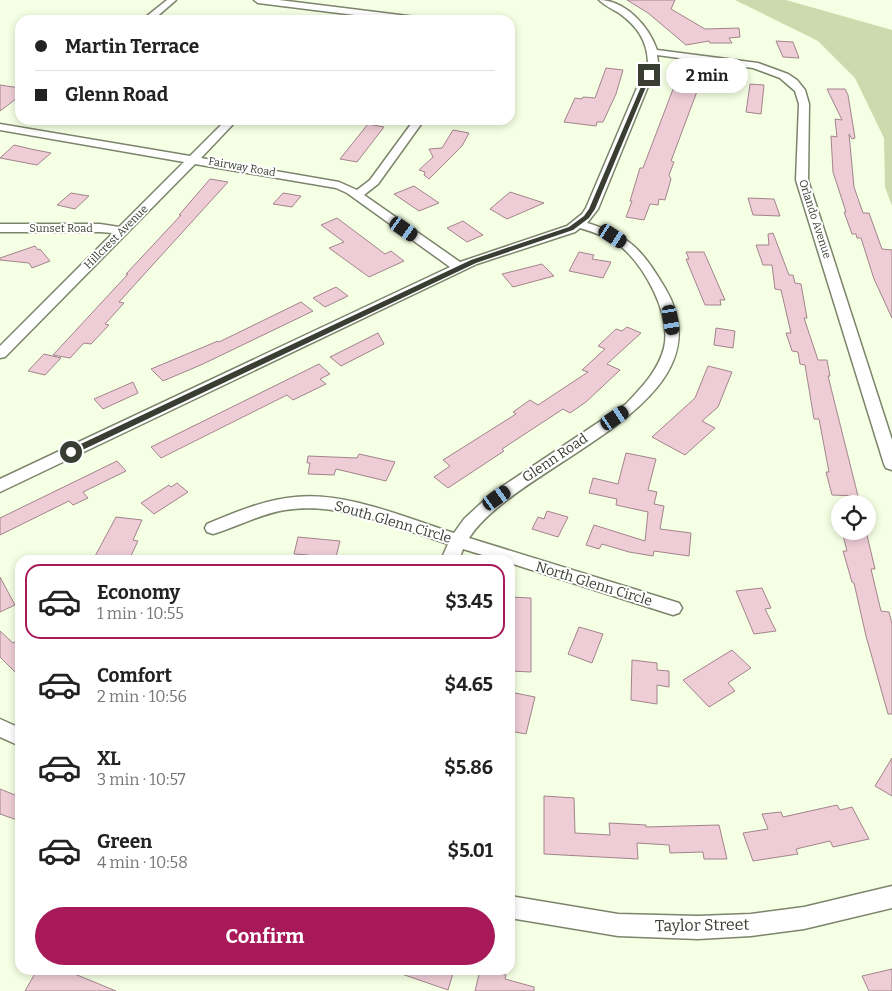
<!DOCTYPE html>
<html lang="en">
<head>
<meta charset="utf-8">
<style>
	body { margin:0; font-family:Bitter,serif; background:#f6f6f6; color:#222; height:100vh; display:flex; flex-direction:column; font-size:19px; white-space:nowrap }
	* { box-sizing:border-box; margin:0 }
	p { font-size:16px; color:#767676 }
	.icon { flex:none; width:28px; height:28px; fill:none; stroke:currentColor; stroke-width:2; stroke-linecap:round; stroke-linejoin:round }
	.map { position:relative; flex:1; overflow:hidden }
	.panel { position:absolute; left:15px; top:555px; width:500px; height:420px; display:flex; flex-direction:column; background:#fff; border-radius:15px; box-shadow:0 2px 8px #0003 }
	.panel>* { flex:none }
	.top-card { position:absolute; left:15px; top:15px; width:500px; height:110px; border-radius:15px; box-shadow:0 2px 8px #0003; display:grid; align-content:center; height:110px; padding:0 20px; background:#fff }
	.controls { position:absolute; left:831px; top:495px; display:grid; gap:10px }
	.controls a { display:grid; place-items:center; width:45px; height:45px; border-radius:50%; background:#fff; box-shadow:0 2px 8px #0003; font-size:25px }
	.end { position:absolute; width:22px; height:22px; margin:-11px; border:6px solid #393d32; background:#fff; box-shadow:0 0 0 2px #fff }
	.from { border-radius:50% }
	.bubble { position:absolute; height:35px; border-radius:18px; background:#fff; box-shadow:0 2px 8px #0003; font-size:16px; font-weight:700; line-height:35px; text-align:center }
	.car { position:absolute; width:15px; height:30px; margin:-15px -8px; border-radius:6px; box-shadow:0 0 4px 1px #0007; background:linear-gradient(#222 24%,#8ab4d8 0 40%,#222 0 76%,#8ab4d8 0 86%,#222 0) }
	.top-card b { display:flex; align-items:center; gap:18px; height:48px; font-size:19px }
	.top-card b+b { border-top:1px solid #e0e0e0 }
	.top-card i { width:12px; height:12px; background:#222 }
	ul { padding:9px 0 0; list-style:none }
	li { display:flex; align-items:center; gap:15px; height:75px; margin:0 10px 8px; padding:0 10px; border:2px solid transparent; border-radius:15px }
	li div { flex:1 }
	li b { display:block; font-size:19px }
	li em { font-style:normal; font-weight:700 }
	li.selected { border-color:#a71959 }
	li>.icon { width:45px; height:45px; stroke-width:1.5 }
	.cta { display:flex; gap:10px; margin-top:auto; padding:10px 20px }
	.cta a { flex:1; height:58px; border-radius:30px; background:#a71959; color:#fff; font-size:20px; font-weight:700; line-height:58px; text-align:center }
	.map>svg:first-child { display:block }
	.green { fill:#cbdbae }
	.building { fill:#eecdd6; stroke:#a2848c }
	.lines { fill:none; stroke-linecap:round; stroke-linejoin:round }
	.minor-casing { stroke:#7c846b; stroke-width:3 }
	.minor { fill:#fff; fill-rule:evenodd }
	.route { fill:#393d32 }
	.labels { text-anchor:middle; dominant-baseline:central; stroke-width:4; stroke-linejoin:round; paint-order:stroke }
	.far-street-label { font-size:11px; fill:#393d32; stroke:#fff }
	.street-label { font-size:14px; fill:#393d32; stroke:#fff }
	.near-street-label { font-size:16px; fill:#393d32; stroke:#fff }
</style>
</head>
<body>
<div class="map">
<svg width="892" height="991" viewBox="0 0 892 991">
	<rect width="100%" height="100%" fill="#f5ffe3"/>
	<!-- green -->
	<path class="green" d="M735 0H786L892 30V206L885 187 884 138 855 78 818 41Z"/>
	<!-- building -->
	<path class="building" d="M627 0H675L671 9 705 29 739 28 740 37 729 38 732 43H710L709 41 686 45 648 13Z
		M776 41 793 42 799 58 783 57Z
		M684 67 705 70 671 161 674 162 669 175 671 179 665 200 659 199 658 205 650 204 644 220 626 217 632 201H630L640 168H643L678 76H680Z
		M606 68 623 70 616 94 603 122H597L596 126 564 122 575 98 582 99 583 97 595 98Z
		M750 84 764 85 761 114 746 112Z
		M0 85 20 88V96L0 111Z
		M827 89H845L848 95 855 138 852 139 849 134 854 187 863 213H869L882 249 892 250V318L874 279 861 238H857L856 234H852L844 212H846L833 172 831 136 837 137 835 119 842 120Z
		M368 124 384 127 357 162 340 159Z
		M453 130 469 133 462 146 429 179 424 175 425 172 419 170 433 157 429 149 442 148Z
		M14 145 31 149 51 153 37 165 0 158Z
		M210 179 228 182 119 302 124 303 105 324 109 325 91 344 84 343 70 358 53 355 128 274H126L181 215H179Z
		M414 186 439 203 419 211 394 194Z
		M510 192 544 203 507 219 490 209Z
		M71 193 89 196 75 209 57 205Z
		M283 193 301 196 292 207 273 204Z
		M748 198 774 199 780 216 753 215Z
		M337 218 385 254 391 251 404 261 369 277 329 248 344 242 321 225Z
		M463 221 483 235 467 242 447 228Z
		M773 233 789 275H793L795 283 801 284 807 318H804L818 360H827L830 376H828L858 496 832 495 826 472H829L819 419H814L805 365 800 364 798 352 792 351 786 333H791L781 290 775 289 772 265H763L756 245H769L768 234Z
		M35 246 38 250 40 249 50 261 32 268 29 263 0 260V258Z
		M579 252 594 255 592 259 611 262 603 278 569 271Z
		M686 252H704L725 300H720L721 305H705L686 259H689Z
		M542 264 554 276 513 287 502 274Z
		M336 287 348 296 325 307 313 298Z
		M301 302 313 311 203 364 163 381 151 369 218 341 219 342Z
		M627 327 641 333 607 364 620 370 586 402 570 413 563 409 502 449 504 451 448 488 434 477 450 466 443 460 516 414 513 412 530 400 538 405 588 372 582 370 605 349 598 346 616 329 622 331Z
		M716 328 735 331 733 348 714 345Z
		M378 333 384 344 341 366 330 357Z
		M44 354 61 358 45 375 28 371Z
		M319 364 330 374 320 379 326 384 293 400 287 395 161 458 151 447Z
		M708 366 732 372 718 407 702 421 715 428 685 455 652 437 695 398Z
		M133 382 138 393 103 409 94 399Z
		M626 453 656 459 648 490 657 492 654 504 664 506 660 529 691 533 689 556 654 551 653 556 629 552 602 544 599 549 586 545 594 525 645 541 648 512 616 505 617 499 589 493 593 478 618 484Z
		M359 454 395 462 386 481 336 469 334 475 308 474 310 463H307L308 456 357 458Z
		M117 461 126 471 83 492 88 498 73 505 69 501 0 535V518Z
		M177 483 188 492 154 514 141 503 169 485 171 487Z
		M547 511 568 517 558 537 532 529 538 517 544 519Z
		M116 517 142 520 133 540 138 541 129 560H93Z
		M842 531H866L875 569H871L881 611 889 612 892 624V714H888L866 636 854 583 852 582 843 551H847Z
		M298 537 340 541 336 557 323 556 322 560H306L308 555 294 554Z
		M0 577 15 605 0 612Z
		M762 588 771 608 765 609 776 631 754 634 736 591Z
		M510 597 531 598V672L510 671Z
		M579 627 603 634 592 663 568 654Z
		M0 631 13 643 20 638V677L0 657Z
		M732 650 751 668 728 683 735 691 709 707 683 680Z
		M632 660 657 663V670L669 671V687L657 685V704L631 700Z
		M510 692 535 697 526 734 510 731Z
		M892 758V796L875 786Z
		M0 789 20 797V821L0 814Z
		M544 796 574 798 575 833 610 835 609 823 646 825V827L719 825 727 859H704L703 852 670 853 669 845 637 843 638 859 544 854Z
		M837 805 840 810 852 807 869 839 833 847 830 841 796 849 798 854 753 861 743 833 768 829 762 814 781 812 783 817Z
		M892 969V991H869L862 976Z
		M37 970H65L116 991H25Z
		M397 970H454L448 990 396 972Z
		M480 970 506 975 505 979 534 987V991H475Z"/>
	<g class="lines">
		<defs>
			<path id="minor" d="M167 0H176L153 20H142Z
				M254 0H279L416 17 421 20H395L258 3Z
				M599 0C625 0 649 26 657 50L758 63 788 74 797 80 805 90 809 104 808 180 892 440V470L886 468 884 464 796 180 799 104 795 91 780 78 753 68 657 55 658 62 598 209 587 223C631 236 642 250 665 288 735 406 519 461 469 538L679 603 682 608 679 613 673 615 510 563V560H499L463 549 459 560H441L448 544C397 528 340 501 285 510 260 514 237 527 213 534L207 532 205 528 207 524C235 512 264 500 295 497 345 491 406 518 454 533L464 519 491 494 626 404C642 387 658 371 664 348 672 315 644 264 618 244 606 236 593 232 580 228L575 232 477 264 0 492V479L450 267 347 193 336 188 195 164 5 357 0 358V346L113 233 100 232H0V224H100L119 227 184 162 0 130V124L190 156 226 120H237L201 158 339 182 357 190 370 180 414 120H424L378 184 364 195 460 262 567 226 582 214 586 208 648 62C647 40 637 26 619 13 612 9 604 5 599 0Z
				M0 719 20 728V746L0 737Z
				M892 886V908L804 929 751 936 698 939 618 936 510 918V896L618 914 698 916 751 914 804 907Z"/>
		</defs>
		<!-- minor casing -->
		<use href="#minor" class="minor-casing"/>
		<!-- minor -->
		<use href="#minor" class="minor"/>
	</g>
	<!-- route -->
	<path class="route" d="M649 74 651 75 595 209 589 218 573 230 476 263 74 454H68V450L471 260 569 227 584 216 589 209 646 75Z"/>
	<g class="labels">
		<!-- far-street labels -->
		<g class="far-street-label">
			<text transform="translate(242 167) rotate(10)">Fairway Road</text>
			<text transform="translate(815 219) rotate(72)">Orlando Avenue</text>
			<text x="61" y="228">Sunset Road</text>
			<text transform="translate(116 237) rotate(-45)">Hillcrest Avenue</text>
		</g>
		<!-- street labels -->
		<g class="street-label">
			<text transform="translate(555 458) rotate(-34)">Glenn Road</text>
			<text transform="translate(393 522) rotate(16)">South Glenn Circle</text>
			<text transform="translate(594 584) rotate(17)">North Glenn Circle</text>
		</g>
		<!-- near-street labels -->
		<g class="near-street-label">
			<text transform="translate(702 925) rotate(-1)">Taylor Street</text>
		</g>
	</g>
</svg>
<div class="controls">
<a><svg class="icon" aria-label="locate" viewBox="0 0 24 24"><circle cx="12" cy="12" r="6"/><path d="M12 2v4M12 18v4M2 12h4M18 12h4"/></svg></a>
</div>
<i class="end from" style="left:71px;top:452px"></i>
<i class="end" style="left:649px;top:75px"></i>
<div class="bubble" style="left:666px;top:58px;width:82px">2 min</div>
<i class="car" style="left:404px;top:229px;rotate:125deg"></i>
<i class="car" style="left:613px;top:236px;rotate:123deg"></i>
<i class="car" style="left:671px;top:320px;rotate:170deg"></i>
<i class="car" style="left:615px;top:418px;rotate:56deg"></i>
<i class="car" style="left:497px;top:498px;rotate:55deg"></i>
<div class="top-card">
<b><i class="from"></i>Martin Terrace</b>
<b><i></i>Glenn Road</b>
</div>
<section class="panel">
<ul>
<li class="selected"><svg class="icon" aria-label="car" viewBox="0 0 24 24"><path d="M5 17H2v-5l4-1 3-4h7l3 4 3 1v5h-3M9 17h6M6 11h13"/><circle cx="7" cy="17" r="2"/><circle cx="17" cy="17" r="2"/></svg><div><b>Economy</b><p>1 min · 10:55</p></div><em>$3.45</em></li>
<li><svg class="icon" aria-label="car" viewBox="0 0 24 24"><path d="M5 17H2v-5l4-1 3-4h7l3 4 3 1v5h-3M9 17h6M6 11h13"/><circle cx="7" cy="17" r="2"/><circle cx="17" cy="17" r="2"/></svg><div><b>Comfort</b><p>2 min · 10:56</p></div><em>$4.65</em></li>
<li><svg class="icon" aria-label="car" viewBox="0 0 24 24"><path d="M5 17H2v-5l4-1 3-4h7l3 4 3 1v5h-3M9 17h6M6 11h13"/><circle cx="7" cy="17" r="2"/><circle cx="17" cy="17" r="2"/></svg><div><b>XL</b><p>3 min · 10:57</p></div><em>$5.86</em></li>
<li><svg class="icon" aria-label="car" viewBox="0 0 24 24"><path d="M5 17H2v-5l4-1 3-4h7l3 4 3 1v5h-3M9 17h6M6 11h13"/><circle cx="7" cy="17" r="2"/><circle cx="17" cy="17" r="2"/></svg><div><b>Green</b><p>4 min · 10:58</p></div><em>$5.01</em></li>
</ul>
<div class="cta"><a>Confirm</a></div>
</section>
</div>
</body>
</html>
